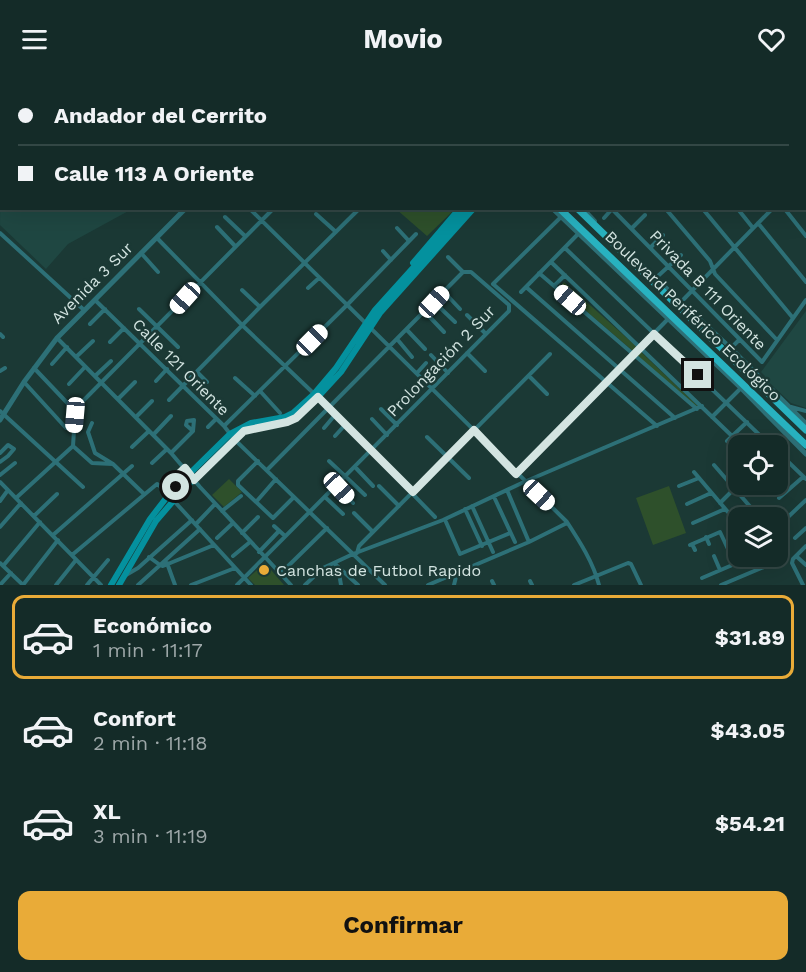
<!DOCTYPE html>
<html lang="es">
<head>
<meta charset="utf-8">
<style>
	body { margin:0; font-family:"Work Sans",sans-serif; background:#1d3330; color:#f1f3f6; height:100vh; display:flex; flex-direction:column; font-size:22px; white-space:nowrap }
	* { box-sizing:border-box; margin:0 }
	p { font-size:20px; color:#9da7a8 }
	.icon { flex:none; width:33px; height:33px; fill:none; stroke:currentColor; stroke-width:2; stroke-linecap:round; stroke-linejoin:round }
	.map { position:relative; height:507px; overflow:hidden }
	.sheet { display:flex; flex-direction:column; background:#142b28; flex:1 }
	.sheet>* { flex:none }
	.top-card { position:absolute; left:0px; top:0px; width:807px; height:132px; box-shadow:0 6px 24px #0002,0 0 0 2px #334745; display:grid; align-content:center; height:132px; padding:0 18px; background:#142b28 }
	.controls { position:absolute; left:728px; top:357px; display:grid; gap:12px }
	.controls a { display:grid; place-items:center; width:60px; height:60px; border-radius:12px; background:#142b28; box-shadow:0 6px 24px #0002,0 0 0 2px #334745; font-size:30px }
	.end { position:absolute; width:27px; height:27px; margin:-14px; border:8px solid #d3e4e1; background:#111; box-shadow:0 0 0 3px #111 }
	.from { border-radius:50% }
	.car { position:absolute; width:18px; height:36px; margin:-18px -9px; border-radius:8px; box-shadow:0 0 4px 2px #0007; background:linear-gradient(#fff 24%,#345 0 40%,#fff 0 76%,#345 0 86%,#fff 0) }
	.top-card b { display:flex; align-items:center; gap:21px; height:57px; font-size:22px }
	.top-card b+b { border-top:2px solid #334745 }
	.top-card i { width:15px; height:15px; background:#f1f3f6 }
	ul { padding:10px 0 0; list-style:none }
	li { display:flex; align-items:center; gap:18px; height:84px; margin:0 12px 9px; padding:0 6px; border:3px solid transparent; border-radius:12px }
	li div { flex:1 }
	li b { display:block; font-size:22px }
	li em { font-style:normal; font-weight:700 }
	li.selected { border-color:#e9ab38 }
	li>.icon { width:54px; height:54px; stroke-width:1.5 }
	.button { display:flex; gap:12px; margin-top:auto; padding:12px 18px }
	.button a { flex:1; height:69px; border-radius:12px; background:#e9ab38; color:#111; font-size:24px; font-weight:700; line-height:69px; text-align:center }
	header { display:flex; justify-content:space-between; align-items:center; height:78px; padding:0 18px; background:#142b28; font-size:27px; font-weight:700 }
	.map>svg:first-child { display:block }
	.built { fill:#1f4742 }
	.green { fill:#2e502b }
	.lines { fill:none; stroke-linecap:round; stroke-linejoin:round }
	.minor { stroke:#2d7077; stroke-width:4 }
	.tertiary { stroke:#2d7077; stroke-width:5 }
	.secondary { stroke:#04919e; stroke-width:6 }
	.trunk { stroke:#28b2c0; stroke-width:7 }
	.route { stroke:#d3e4e1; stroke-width:8 }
	.poi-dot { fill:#e9ab38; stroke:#1b3935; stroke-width:2 }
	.labels { text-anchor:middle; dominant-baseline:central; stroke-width:5; stroke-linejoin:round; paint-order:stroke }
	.street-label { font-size:16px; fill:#d3e4e1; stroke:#1b3935 }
	.poi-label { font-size:16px; fill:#d3e4e1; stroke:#1b3935; text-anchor:start }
</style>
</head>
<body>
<header><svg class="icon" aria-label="menu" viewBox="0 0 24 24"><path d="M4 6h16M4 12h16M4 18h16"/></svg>Movio<svg class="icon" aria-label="heart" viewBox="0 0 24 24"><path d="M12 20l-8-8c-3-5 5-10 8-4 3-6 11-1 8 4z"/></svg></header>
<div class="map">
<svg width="806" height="507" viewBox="0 0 806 507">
	<rect width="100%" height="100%" fill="#1b3935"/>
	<!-- built -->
	<path class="built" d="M38 0H167L169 2H37Z
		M1 61 2 130 132 131 68 166 46 191 0 147Z
		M806 233V330L791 325 764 300 765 298 761 294Z"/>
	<!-- green -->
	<path class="green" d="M0 0H38L2 2 0 64Z
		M396 131H455L427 158Z
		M564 204 636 268 633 273 559 210Z
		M641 274 698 328 696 329 637 278Z
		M229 401 242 414 224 429 212 417Z
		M669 408 686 455 653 467 636 420Z
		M265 485 284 507H255L248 500Z"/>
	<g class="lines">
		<!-- minor -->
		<path class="minor" d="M168 0 170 2
			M215 0 216 2
			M445 0 446 2
			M517 0 519 2
			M606 0 608 2
			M666 0 668 2
			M734 0 735 2
			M793 0 794 2
			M244 2 245 0
			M277 2 278 0
			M433 2 434 0
			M470 2 472 0
			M511 2 513 0
			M543 2 544 0
			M755 2 757 0
			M806 46V45
			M806 97V96
			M806 117V118
			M249 130 567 444C580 464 593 484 599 507
			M583 130 595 143
			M611 130 762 284 806 222
			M665 130 710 183 715 196 777 262
			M702 130 793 240
			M737 130 753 150
			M784 130 806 158
			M316 136 336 154
			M225 139 245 158
			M604 140 612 131
			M758 145 806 204
			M217 149 235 168
			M397 150 409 163
			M632 150 645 137
			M0 155 84 232
			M157 160 242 247 329 330 435 439
			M615 162 731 270 806 345
			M651 169 663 157
			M565 170 771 368
			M383 173 391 182
			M141 175 158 194
			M448 179 463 194
			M551 184 732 358
			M539 195 697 331
			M658 198 681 177
			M493 206 657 348
			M493 206 562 138
			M554 208 565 197
			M526 209 675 340
			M308 210 319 200
			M242 212 260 229
			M444 214 460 231
			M521 214 579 155
			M95 222 224 348 234 361 385 507
			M434 224 455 244
			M681 224 773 130
			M139 231 178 269
			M425 234 444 254
			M467 237 486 256
			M90 246 105 231
			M407 252 425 271
			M0 256 3 259
			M57 260 171 375 200 409 291 507
			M397 261 412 279
			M110 264 124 250
			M731 270 739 262
			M467 275 485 293
			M431 277 448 295
			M76 279 93 263
			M52 286 67 269
			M34 290 73 331 75 337 73 368 92 385 113 386
			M0 293 5 290
			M197 294 207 304
			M417 295 426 285
			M95 298 111 283
			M529 298 547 316
			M235 300 255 318
			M156 303 167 291
			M24 304 66 350
			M427 305 438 293
			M69 306 85 289
			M260 313 280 335
			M118 321 135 304
			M169 322 260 229 360 130
			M83 323 274 130
			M791 329 806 333
			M381 331 397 347
			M0 333 83 409
			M136 339 152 323
			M712 339 741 310
			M372 341 387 357
			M92 345 88 354 95 375 113 386 144 416
			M224 348 347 227 416 156
			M208 349 216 341
			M324 350 335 337
			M153 357 171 338
			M335 358 345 347
			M427 359 469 400
			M727 363 747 344
			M750 368 760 358
			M132 369 149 353
			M777 373 806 401
			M0 375 8 367 14 371 8 378 0 384
			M171 375 193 353 194 342 187 343 186 347 193 353
			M732 377 738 384
			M258 383 238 403V407L273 440 294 419
			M329 383 365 417
			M152 385 167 371
			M714 387 760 440
			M355 389 373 408
			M694 394 733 440 738 448
			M516 396 668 241
			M777 396 789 385
			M0 397 15 385
			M0 404 101 507
			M758 406 765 415
			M336 407 353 425
			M379 408 399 428
			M679 408 699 400
			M164 410 185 390
			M507 412 529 464
			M325 419 343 436
			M16 420 73 368
			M779 420 803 399
			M495 421 515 464
			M0 423 8 412
			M174 423 251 507
			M256 424 276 401
			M720 425 739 406
			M687 426 711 415
			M472 428 493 474
			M465 431 482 468
			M222 433 241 418
			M354 435 373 454
			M34 438 57 416
			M787 440 806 422
			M446 444 460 476 510 455
			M693 445 725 431
			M196 446 215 426
			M274 448 285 458
			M0 449 21 425
			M242 455 258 439
			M53 457 132 388
			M706 459 709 466
			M217 460 233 445
			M795 460 806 450
			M692 466 695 472
			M690 467 720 454 735 486
			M259 474 279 453
			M357 475 359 468 550 276
			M72 477 157 406 170 415
			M233 478 250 464
			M714 478 720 492
			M796 478 806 487
			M149 479 160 487 163 488 214 467
			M0 485 23 507
			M167 485 175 507
			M335 486 358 507
			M3 488 40 444
			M338 489 341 507
			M281 495 327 450
			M126 497 138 490 192 442
			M702 500 751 479
			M492 503 494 507
			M530 503 532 507
			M0 507 11 495
			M23 507 58 462
			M56 507 76 482
			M87 507 108 482
			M138 507 200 451
			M191 507 235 490
			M237 507 509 233V227L471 194H463L267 392
			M305 507 323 490 353 476 443 442 524 404 702 328
			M428 507 529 464 567 445
			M454 507 457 495
			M574 507 628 485 631 486 641 507
			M721 507 771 486 775 482 776 478
			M803 507 792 485 793 481 806 468"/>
		<!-- tertiary -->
		<path class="tertiary" d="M377 0 378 2
			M407 0 409 2
			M317 2 319 0
			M697 2 699 0
			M705 2 706 0
			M552 130 741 310 806 376
			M0 342 24 304 57 260 186 130"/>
		<!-- secondary -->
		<path class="secondary" d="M575 2 576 0
			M581 2 583 0
			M587 2 588 0
			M592 2 593 0
			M413 185 460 130
			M111 507 150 441 170 415 230 356 251 345 285 339 293 335 314 316 336 290 375 232 467 130
			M119 507 156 443 181 414 234 361 244 353 287 344 296 340 318 319 341 294 380 235 474 130"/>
		<!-- trunk -->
		<path class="trunk" d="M383 0 385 2
			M400 0 401 2
			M559 130 806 367
			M577 130 806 352"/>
	</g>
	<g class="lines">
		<!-- route -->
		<path class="route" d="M176 409 170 415 164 410 185 390 194 402 244 353 287 344 296 340 318 319 413 414 474 352 516 396 654 256 698 297"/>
	</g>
	<!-- markers -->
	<circle class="poi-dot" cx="264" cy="492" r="6"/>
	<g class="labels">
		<!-- street labels -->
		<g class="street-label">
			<text transform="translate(92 205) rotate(-45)">Avenida 3 Sur</text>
			<text transform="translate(708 212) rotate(46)">Privada B 111 Oriente</text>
			<text transform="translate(693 238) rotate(44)">Boulevard Periférico Ecológico</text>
			<text transform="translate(441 283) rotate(-46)">Prolongación 2 Sur</text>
			<text transform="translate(181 289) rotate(45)">Calle 121 Oriente</text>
		</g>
		<!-- poi labels -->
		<g class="poi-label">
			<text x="276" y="492">Canchas de Futbol Rapido</text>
		</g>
	</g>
</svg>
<div class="controls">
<a><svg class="icon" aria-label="locate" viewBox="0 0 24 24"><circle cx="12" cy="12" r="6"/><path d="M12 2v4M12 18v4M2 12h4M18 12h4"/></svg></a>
<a><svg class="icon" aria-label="layers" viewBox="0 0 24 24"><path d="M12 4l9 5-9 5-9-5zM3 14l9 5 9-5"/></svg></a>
</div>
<i class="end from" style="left:176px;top:409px"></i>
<i class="end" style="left:698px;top:297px"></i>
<i class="car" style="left:185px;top:220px;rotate:222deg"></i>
<i class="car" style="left:570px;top:222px;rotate:311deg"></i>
<i class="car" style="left:434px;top:224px;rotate:43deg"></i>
<i class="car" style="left:312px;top:262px;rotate:45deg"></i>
<i class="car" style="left:75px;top:337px;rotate:185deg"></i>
<i class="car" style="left:339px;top:410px;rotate:137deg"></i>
<i class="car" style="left:539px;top:417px;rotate:133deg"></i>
<div class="top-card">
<b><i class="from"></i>Andador del Cerrito</b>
<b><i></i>Calle 113 A Oriente</b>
</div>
</div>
<section class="sheet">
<ul>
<li class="selected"><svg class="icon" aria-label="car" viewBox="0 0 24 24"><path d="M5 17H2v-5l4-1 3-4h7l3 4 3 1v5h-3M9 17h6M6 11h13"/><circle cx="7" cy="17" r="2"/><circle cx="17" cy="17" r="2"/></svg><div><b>Económico</b><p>1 min · 11:17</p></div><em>$31.89</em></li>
<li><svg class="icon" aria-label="car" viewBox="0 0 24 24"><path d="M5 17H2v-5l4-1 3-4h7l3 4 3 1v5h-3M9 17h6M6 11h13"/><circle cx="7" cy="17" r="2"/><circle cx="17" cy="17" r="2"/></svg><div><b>Confort</b><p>2 min · 11:18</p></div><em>$43.05</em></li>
<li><svg class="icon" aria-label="car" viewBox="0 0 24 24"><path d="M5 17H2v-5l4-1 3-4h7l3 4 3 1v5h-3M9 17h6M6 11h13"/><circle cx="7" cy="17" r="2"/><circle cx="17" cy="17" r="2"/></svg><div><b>XL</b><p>3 min · 11:19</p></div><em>$54.21</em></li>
</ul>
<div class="button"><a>Confirmar</a></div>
</section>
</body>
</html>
